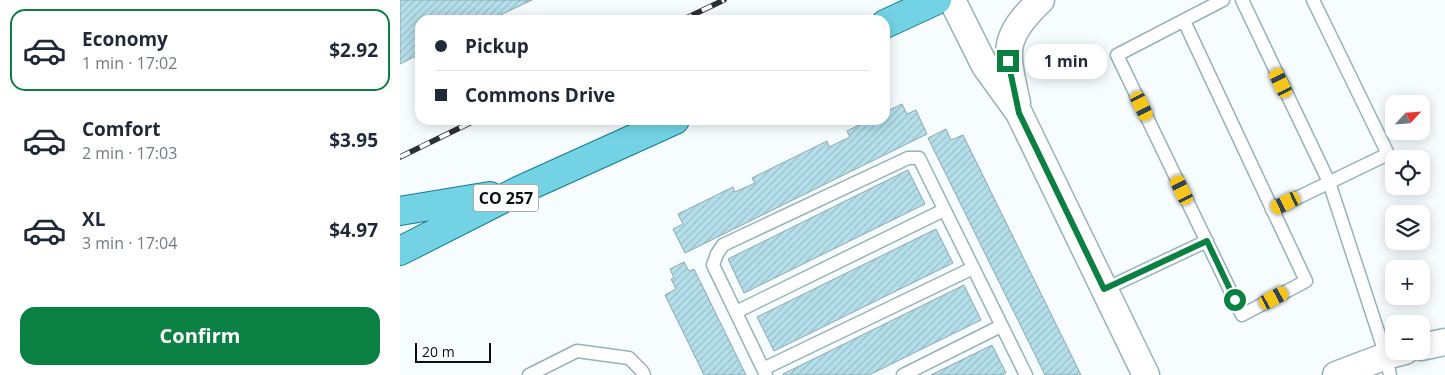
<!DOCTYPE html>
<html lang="en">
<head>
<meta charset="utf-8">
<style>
	body { margin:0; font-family:"Open Sans",sans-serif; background:#f2f2f3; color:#1f2937; height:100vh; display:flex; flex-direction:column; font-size:19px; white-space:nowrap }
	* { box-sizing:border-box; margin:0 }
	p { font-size:16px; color:#747a83 }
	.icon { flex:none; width:28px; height:28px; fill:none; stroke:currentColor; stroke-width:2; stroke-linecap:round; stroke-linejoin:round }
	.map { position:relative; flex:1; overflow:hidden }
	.details { display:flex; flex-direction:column; background:#fff; width:400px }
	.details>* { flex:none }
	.banner { position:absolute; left:15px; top:15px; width:475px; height:110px; border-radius:15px; box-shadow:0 2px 12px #0003; display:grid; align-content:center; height:110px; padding:0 20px; background:#fff }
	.needle { width:32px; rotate:64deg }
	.controls { position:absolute; left:985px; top:95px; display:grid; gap:10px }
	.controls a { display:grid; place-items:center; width:45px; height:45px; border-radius:10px; background:#fff; box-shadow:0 2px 12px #0003; font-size:25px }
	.scale { position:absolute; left:15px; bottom:12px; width:76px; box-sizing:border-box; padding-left:5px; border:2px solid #061012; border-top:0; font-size:14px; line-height:18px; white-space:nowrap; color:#061012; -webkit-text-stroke:4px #fff; paint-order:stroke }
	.end { position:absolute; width:22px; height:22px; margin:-11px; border:6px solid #0b8043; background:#fff; box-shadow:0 0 0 2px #fff }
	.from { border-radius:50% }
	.bubble { position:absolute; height:35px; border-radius:15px; background:#fff; box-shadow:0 2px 12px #0003; font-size:16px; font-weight:700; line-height:35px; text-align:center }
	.car { position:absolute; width:15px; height:30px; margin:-15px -8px; border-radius:6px; box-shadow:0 0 4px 1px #0007; background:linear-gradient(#f5c518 24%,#345 0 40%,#f5c518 0 76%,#345 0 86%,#f5c518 0) }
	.banner b { display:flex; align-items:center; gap:18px; height:48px; font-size:19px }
	.banner b+b { border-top:1px solid #e0e1e3 }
	.banner i { width:12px; height:12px; background:#1f2937 }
	ul { padding:9px 0 0; list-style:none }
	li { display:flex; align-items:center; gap:15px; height:82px; margin:0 10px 8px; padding:0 10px; border:2px solid transparent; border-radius:15px }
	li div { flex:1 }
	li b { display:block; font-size:19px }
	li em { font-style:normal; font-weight:700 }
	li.selected { border-color:#0b8043 }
	li>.icon { width:45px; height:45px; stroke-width:1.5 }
	.primary-button { display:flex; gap:10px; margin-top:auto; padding:10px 20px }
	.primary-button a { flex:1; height:58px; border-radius:15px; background:#0b8043; color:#fff; font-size:20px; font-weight:700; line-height:58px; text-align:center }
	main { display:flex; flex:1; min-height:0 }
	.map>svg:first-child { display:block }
	.building { fill:url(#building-hatch); stroke:#8da8af }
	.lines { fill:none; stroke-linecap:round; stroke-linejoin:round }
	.service-casing { stroke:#96b2b9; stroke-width:15 }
	.minor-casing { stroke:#96b2b9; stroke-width:29 }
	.primary-casing { stroke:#107c8f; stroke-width:30 }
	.service { stroke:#fff; stroke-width:12 }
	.minor { stroke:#fff; stroke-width:26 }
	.primary { stroke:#73d3e4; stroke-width:28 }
	.rail-casing { stroke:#273032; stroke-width:5.5 }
	.rail { stroke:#fff; stroke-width:4; stroke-dasharray:11; stroke-linecap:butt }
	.route { stroke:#0b8043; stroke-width:6 }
	.labels { text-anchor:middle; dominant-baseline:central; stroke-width:4.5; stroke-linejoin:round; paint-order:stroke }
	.shield { fill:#fff; stroke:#515859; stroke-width:1 }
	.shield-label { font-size:16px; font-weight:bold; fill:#061012 }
</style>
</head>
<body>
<main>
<section class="details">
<ul>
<li class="selected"><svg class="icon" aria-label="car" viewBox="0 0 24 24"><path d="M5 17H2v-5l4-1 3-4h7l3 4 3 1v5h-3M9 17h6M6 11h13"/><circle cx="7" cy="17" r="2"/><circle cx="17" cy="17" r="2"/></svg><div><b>Economy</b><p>1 min · 17:02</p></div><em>$2.92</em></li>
<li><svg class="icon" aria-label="car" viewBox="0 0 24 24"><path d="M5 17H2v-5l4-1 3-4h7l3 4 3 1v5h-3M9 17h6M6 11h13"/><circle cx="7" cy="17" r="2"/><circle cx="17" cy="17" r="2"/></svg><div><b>Comfort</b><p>2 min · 17:03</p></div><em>$3.95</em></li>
<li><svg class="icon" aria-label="car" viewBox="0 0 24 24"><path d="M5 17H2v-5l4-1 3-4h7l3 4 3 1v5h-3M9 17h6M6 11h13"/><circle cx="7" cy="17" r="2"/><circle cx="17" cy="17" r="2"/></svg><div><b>XL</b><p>3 min · 17:04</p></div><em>$4.97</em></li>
</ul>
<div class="primary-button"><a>Confirm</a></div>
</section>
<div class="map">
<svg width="1045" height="375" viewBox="0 0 1045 375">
	<defs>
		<pattern id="building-hatch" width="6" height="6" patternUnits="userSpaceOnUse" patternTransform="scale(1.25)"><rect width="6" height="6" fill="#b4dfea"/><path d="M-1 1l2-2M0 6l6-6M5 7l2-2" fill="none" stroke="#99bec8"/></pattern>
	</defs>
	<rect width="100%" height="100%" fill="#f7fdfe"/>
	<!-- building -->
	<path class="building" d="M0 0H132L90 20H20V54L0 64Z
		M502 104 507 114 516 110 527 134 285 253 273 229 283 224 278 214 333 187 335 192 355 183 352 178 427 141 429 147 450 137 447 131 469 120H485V112Z
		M546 129 551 140 563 135 681 375H645L528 138Z
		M508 170 525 204 344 293 328 259Z
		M536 229 553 263 374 351 357 317Z
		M284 262 289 271 294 269 346 375H304L265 295 276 289 271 279 274 278 270 269Z
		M564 285 581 320 469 375H384L383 374Z
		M592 345 606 373 602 375H531Z"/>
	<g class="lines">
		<defs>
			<path id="service" d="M842 0 929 182 986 356 990 375
				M784 21 906 281 842 315 717 55 823 0
				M872 210 988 154 913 0
				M705 289 807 241
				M336 312 544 210
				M363 369 573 268
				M129 375 177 351 229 358 242 371 244 375
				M366 375 313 265 317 254 323 245 508 158H519L626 375
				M503 375 601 326"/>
			<path id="minor" d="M552 0 585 66 619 113 746 375
				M617 103C606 52 600 39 641 0
				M1021 347 1045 342
				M936 375 986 356 1005 351"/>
			<path id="primary" d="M485 24 537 0
				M0 211 90 196
				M0 251 118 191 275 120"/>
		</defs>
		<!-- service casing -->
		<use href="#service" class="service-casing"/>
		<!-- minor casing -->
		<use href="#minor" class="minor-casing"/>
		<!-- primary casing -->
		<use href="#primary" class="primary-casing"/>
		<!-- service -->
		<use href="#service" class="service"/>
		<!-- minor -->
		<use href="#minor" class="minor"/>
		<!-- primary -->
		<use href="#primary" class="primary"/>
		<defs>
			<path id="rail" d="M282 20 324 0
				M0 157 76 120"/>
		</defs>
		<!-- rail casing -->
		<use href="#rail" class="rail-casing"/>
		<!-- rail -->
		<use href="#rail" class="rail"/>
	</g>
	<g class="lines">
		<!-- route -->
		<path class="route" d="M608 61 619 113 704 289 807 241 835 300"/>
	</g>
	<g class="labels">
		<!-- shield labels -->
		<rect class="shield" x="73.5" y="184.5" width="65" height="27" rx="4"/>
		<g class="shield-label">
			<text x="106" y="198">CO 257</text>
		</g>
	</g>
</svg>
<div class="controls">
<a><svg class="needle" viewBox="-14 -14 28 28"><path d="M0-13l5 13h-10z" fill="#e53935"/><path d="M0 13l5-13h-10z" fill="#747a83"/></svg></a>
<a><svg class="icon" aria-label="locate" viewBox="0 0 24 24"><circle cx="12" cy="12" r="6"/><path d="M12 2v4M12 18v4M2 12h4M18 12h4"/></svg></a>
<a><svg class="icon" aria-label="layers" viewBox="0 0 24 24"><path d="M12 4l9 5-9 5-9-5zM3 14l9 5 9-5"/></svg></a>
<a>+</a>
<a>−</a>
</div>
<div class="scale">20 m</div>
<i class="end from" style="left:835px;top:300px"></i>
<i class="end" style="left:608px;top:61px"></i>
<div class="bubble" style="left:625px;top:44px;width:82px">1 min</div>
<i class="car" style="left:881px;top:83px;rotate:334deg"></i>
<i class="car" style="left:742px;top:106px;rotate:154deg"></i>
<i class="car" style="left:782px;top:190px;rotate:334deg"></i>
<i class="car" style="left:886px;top:203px;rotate:244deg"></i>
<i class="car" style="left:874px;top:298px;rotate:62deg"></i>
<div class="banner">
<b><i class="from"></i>Pickup</b>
<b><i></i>Commons Drive</b>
</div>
</div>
</main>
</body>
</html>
